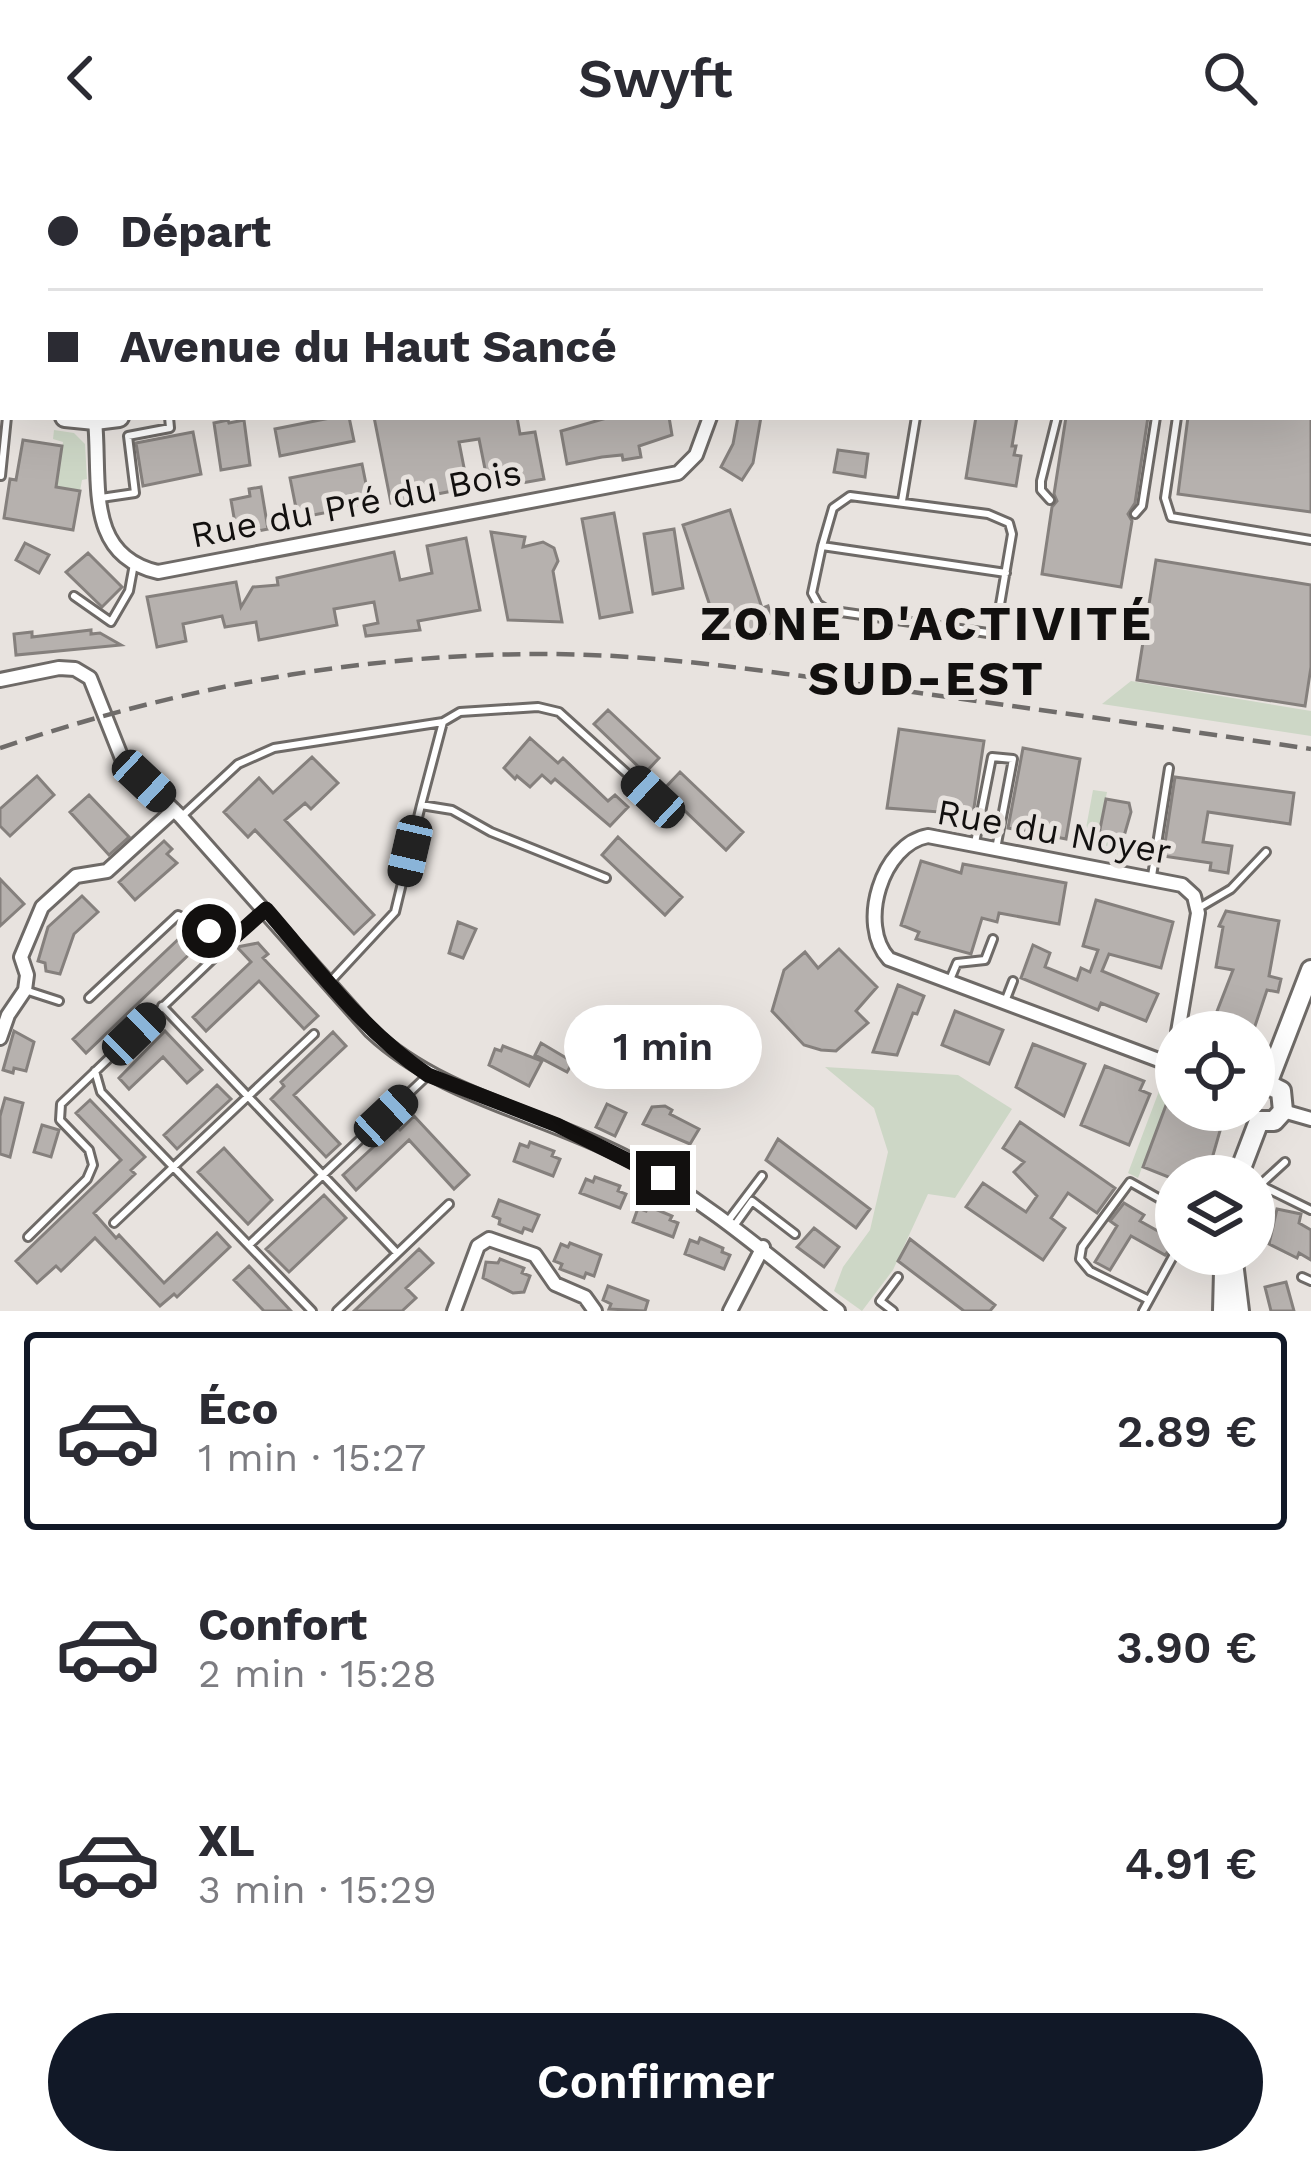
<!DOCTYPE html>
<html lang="fr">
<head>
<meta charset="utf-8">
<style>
	body { margin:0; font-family:"Work Sans",sans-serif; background:#f7f7f7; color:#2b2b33; height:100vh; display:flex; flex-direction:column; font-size:45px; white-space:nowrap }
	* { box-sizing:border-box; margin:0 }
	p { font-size:39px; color:#7c7c81 }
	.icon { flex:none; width:66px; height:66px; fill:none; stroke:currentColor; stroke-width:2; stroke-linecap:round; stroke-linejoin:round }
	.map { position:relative; height:1155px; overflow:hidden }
	.details { display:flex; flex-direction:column; background:#fff; flex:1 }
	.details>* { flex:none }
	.guide { position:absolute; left:0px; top:0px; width:1311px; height:264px; box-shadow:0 12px 48px #0002; display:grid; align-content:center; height:264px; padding:0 48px; background:#fff }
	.buttons { position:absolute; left:1155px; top:855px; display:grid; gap:24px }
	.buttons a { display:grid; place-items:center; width:120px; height:120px; border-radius:50%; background:#fff; box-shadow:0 12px 48px #0002; font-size:60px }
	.end { position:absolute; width:54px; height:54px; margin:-27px; border:15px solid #12100f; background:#fff; box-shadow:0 0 0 6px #fff }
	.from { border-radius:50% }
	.bubble { position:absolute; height:84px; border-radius:42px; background:#fff; box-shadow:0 12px 48px #0002; font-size:39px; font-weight:600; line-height:84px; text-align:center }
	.car { position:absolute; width:36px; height:72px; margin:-36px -18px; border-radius:15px; box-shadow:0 0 9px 3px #0007; background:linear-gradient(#222 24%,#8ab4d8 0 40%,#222 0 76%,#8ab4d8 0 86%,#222 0) }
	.guide b { display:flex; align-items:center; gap:42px; height:114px; font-size:45px }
	.guide b+b { border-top:3px solid #e1e1e2 }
	.guide i { width:30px; height:30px; background:#2b2b33 }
	ul { padding:21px 0 0; list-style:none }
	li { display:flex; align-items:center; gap:36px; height:198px; margin:0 24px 18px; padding:0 24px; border:6px solid transparent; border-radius:12px }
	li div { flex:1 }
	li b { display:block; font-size:45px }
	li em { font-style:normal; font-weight:600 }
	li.on { border-color:#111827 }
	li>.icon { width:108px; height:108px; stroke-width:1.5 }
	.button { display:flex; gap:24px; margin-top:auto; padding:24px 48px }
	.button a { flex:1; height:138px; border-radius:72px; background:#111827; color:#fff; font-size:48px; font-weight:600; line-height:138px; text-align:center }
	header { display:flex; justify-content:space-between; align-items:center; height:156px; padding:0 48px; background:#fff; font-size:54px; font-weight:600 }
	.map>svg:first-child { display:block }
	.green { fill:#cdd7c6 }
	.building { fill:#b6b1ae; stroke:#85807d; stroke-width:3 }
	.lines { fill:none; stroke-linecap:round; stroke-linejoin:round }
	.lane-casing { stroke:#6e6a67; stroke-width:12 }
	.street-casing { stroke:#6e6a67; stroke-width:18 }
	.secondary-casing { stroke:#6e6a67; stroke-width:24 }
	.lane { stroke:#fff; stroke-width:6 }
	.street { stroke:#fff; stroke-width:12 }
	.secondary { stroke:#fff; stroke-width:18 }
	.rail { stroke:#6f6c6a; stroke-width:4.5; stroke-dasharray:18 9; stroke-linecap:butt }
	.route { stroke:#12100f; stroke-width:15 }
	.labels { text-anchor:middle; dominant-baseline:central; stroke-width:10; stroke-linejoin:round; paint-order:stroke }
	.street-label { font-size:36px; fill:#12100f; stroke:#e8e3df }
	.district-label { font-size:48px; font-weight:bold; letter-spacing:3px; fill:#12100f; stroke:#e8e3df }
</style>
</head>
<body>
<header><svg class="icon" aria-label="back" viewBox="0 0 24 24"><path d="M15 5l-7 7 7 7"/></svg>Swyft<svg class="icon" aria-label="search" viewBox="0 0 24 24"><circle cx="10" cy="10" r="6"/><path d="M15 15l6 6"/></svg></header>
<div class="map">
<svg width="1311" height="1155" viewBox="0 0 1311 1155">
	<rect width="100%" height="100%" fill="#e8e3df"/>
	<!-- green -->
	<path class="green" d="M54 274 74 277 85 288 87 323 82 324 80 335 56 331 63 286 53 283Z
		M1131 525 1311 555V580L1102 548Z
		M1093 634 1107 636 1098 683 1125 688 1122 701 1082 694Z
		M825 911 958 919 1012 953 955 1042 928 1038 893 1114 862 1155 834 1135 843 1111 870 1074 888 996 874 952Z
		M1164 922 1176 926V941L1170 939 1138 1022 1128 1017Z"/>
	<!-- building -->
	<path class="building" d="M335 261H349L354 285 280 300 275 273Z
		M374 261H517L520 278 535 276 544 323 489 333 479 283 459 286 468 332 391 347Z
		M610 261H669L672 279 639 290 641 301 623 304 622 299 602 301 567 308 561 275Z
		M738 261H761L753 307 742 324 721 311 733 288Z
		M976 261H1017L1012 290H1016L1014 299 1021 300 1016 330 966 322Z
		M1066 261H1148L1135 347 1128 358 1132 365 1121 431 1042 418 1052 351 1057 345 1054 338Z
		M1188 261H1311V356L1178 338Z
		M228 264 229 267 244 264 250 309 221 314 214 267Z
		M193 276 201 318 143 330 136 287Z
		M23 284 62 290 56 331 80 335 73 374 4 362 10 323 16 324Z
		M838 294 868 298 865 321 834 316Z
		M362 308 370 348 298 362 290 322Z
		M261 331 268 373 237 379 231 344 250 340 249 333Z
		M730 354 762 452 768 450 776 475 754 482 719 477 683 369Z
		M614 357 632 456 600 462 582 363Z
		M674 373 683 432 653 438 644 378Z
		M491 376 525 381 523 391 543 386 554 392 558 405 553 415 562 466 508 464Z
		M466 382 480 454 418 465 420 474 366 480 364 470 378 467 374 446 334 453 337 469 259 484 256 466 225 471 222 460 183 468 186 485 157 491 147 441 236 426 241 451 253 431 278 429 277 422 394 396 400 424 432 417 427 390Z
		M25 387 49 399 39 417 16 404Z
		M88 397 122 431 102 451 66 416Z
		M1156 404 1311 429V511L1305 550 1137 524Z
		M91 474V478L100 477 121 489 16 499 14 478 32 476V481Z
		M608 554 659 602 645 617 594 568Z
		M899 573 984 585 972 665 953 662 954 657 887 652Z
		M530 582 558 607 563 602 608 645 615 639 628 651 610 670 555 623 551 627 542 619 530 631 517 620 515 623 504 612Z
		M1023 592 1080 603 1066 683 1008 672Z
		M312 601 338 627 311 653 305 647 285 664 374 759 354 778 255 674 248 681 224 656 259 622 273 637Z
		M680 616 743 676 726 694 663 634Z
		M37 620 54 639 10 680 0 670V653Z
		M1175 621 1294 637 1290 668 1208 656 1203 686 1232 690 1228 717 1210 714 1211 707 1163 700Z
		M89 639 129 681 109 699 70 656Z
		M1106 643 1129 647 1131 656 1122 687 1098 683Z
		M618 681 682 741 665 759 602 699Z
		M164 685 172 693 167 698 177 707 135 744 119 726Z
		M921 705 961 717 963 708 1066 727 1059 768 999 757 997 766 982 762 971 798 916 783 919 776 901 769Z
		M0 723 24 748 0 770Z
		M82 740 98 756 74 778 60 818 46 815 45 807 38 805 48 771Z
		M1096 744 1173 766 1161 812 1109 798 1102 815 1158 838 1146 865 1101 847 1098 854 1021 822 1033 789 1050 797 1045 811 1077 824 1081 812 1090 816 1098 794 1083 790Z
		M1226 755 1279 765 1269 820 1281 823 1278 836 1267 834 1253 876H1209L1233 814 1216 811 1223 771 1219 770Z
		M458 766 476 773 463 802 449 797Z
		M188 774 201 787 86 897 73 883Z
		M258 787 268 798 263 802 318 860 304 873 259 825 206 875 193 861 251 806 237 791Z
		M839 793 877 831 856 855 868 867 836 895 821 894 804 889 772 855 784 814 805 796 818 812Z
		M898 829 924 840 917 858 913 857 897 899 873 896Z
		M955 855 1003 874 989 908 942 889Z
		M14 875 34 886 26 915 14 912 13 917 3 914Z
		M165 875 202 914 187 927 163 901 129 933 119 922Z
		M333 876 346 890 294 939 340 988 326 1001 271 943 284 930 281 926Z
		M541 887 573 906 567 916 535 899Z
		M1033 888 1085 908 1064 960 1016 931Z
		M503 890 542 905 529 930 489 909 495 893 501 895Z
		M1105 910 1144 925 1140 934 1150 938 1129 989 1081 969Z
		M1175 925 1176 954H1226L1207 1020H1176V1024L1143 1011Z
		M217 929 231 943 177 993 164 979Z
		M5 942 23 947 10 1001 0 998V960Z
		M90 944 145 1001 131 1014 135 1018 94 1057 116 1082 119 1079 164 1127 217 1077 230 1091 177 1141 174 1138 160 1150 95 1082 61 1115 56 1110 37 1127 16 1105 121 1004 76 957Z
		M607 948 626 957 615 980 596 971Z
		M665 950 672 954 670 958 699 973 690 988 643 968 652 951Z
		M414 960 469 1019 454 1033 409 984 356 1034 343 1019 396 970 400 974Z
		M1020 966 1115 1032 1097 1057 1068 1037 1051 1062 1065 1072 1043 1104 966 1051 983 1027 1026 1056 1037 1040 1014 1016 1024 1006 1003 992Z
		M42 969 59 974 51 1001 34 996Z
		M778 983 870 1053 856 1072 766 1004Z
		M530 986 554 995 552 1000 560 1003 553 1020 514 1005 520 988 528 991Z
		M224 992 272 1044 248 1068 198 1016Z
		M595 1021 620 1030 618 1035 626 1038 620 1052 580 1037 586 1023 593 1026Z
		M324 1039 346 1062 289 1116 266 1093Z
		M499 1044 539 1059 532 1075 524 1072 522 1077 499 1068 500 1063 493 1060Z
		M1124 1047 1144 1059 1140 1065 1165 1079 1176 1059V1087L1165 1099 1131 1080 1110 1114 1095 1106 1117 1070 1110 1065Z
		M648 1050 672 1060 670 1064 678 1067 673 1081 633 1066 638 1052 646 1055Z
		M1277 1053 1301 1058 1299 1067 1311 1074V1104L1299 1097 1297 1102 1269 1088Z
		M814 1072 839 1091 824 1111 797 1091Z
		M700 1082 723 1092 722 1096 730 1099 724 1113 685 1098 690 1084 698 1087Z
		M910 1083 995 1149 990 1155H964L898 1105Z
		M570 1087 601 1099 594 1120 586 1117 584 1122 560 1113 562 1108 554 1105 561 1088 568 1091Z
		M419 1093 433 1107 406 1132 416 1142 402 1155H354Z
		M500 1103 524 1112 522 1117 530 1120 524 1136 513 1137 483 1122 486 1106 498 1107Z
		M249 1110 291 1155H264L234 1124Z
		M1286 1126 1294 1155H1271L1265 1131Z
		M608 1130 648 1145 645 1155 609 1153 611 1148 603 1144Z"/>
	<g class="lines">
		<defs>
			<path id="lane" d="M1308 11 1311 10
				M1177 261 1165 342 1171 361 1311 384
				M1 320 7 261
				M850 340 988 358 1009 367 1012 378 995 478 827 454 818 448 812 437 822 390 833 352Z
				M101 342 135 337 128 280 170 272 169 261
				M1050 344 1041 334V325L1057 261
				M902 345 916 261
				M1135 358 1142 350 1156 261
				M822 390 1006 417
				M74 440 111 466 129 435 134 408
				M421 649 443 566
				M181 661 238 608 274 592 443 566 460 556 538 551 559 556 653 641
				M975 687 992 601 1013 603 996 693
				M1152 720 1169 612
				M1197 753 1231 733 1266 696
				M949 826 957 807 985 804 993 783
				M329 827 395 756 421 649 452 654 491 676 606 722
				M25 834 59 845
				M89 842 178 759 229 786
				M1006 843 1013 825
				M162 850 397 1097
				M95 915 101 936 312 1155
				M1254 1026 1311 1054
				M1261 1028 1285 1006
				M728 1065 762 1020
				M114 1067 314 878
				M734 1070 752 1045 795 1078
				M28 1081 87 1023 93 1009 89 994 60 964 61 948 264 754
				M249 1089 428 919
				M1302 1121 1311 1125
				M1149 1144 1090 1115 1080 1103 1082 1091 1130 1026 1176 1052
				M337 1155 449 1048
				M893 1155 880 1145 898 1121
				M1143 1155 1176 1095"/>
			<path id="street" d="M481 0 482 3
				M573 0 574 3
				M891 0 892 3
				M1290 0 1291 3
				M1308 45 1311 52
				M1308 150 1311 146
				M95 264C101 325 84 399 158 416L678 317 696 299 710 261
				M0 524 59 512 75 513 90 522 123 605 181 661 371 875C440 940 540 957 623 1000 703 1042 768 1099 838 1155
				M0 882 8 859 25 834 27 819 21 801 42 751 76 720 107 715 174 654
				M1176 888 1172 909 889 803C857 769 882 688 928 680L1182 729 1194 740 1198 757 1178 876
				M1283 955 1311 963
				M454 1155 478 1090 489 1083 535 1099 555 1128 585 1141 595 1155
				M730 1155 763 1091"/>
			<path id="secondary" d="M1308 170H1311
				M0 244 3 245
				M65 261 95 264 119 261
				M1267 928 1311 814
				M1259 965H1274L1283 955 1281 935 1267 928
				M1238 1020 1259 965
				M1232 1098 1239 1155
				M1223 1155 1224 1115"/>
		</defs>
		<!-- lane casing -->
		<use href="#lane" class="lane-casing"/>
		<!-- street casing -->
		<use href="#street" class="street-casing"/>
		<!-- secondary casing -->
		<use href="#secondary" class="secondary-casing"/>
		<!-- lane -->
		<use href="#lane" class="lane"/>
		<!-- street -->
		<use href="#street" class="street"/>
		<!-- secondary -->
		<use href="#secondary" class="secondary"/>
		<!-- rail -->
		<path class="rail" d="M0 592C176 532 358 498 544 498 665 498 786 518 906 535 1041 554 1176 573 1311 593"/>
	</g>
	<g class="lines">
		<!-- route -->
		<path class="route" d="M209 775 229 786 266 753C317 812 363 875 428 919L557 969 663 1022"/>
	</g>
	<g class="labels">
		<!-- street labels -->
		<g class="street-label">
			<text transform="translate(356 348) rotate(-11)">Rue du Pré du Bois</text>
			<text transform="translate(1054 676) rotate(10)">Rue du Noyer</text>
		</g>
		<!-- district labels -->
		<g class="district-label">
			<text x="927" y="467">ZONE D'ACTIVITÉ<tspan x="927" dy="55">SUD-EST</tspan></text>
		</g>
	</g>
</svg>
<div class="buttons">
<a><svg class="icon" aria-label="locate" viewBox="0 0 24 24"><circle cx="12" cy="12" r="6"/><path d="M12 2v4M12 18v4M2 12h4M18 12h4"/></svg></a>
<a><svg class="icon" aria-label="layers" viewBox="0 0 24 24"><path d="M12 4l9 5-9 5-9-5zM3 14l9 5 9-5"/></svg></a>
</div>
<i class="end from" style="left:209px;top:775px"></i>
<i class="end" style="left:663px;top:1022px"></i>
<div class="bubble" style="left:564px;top:849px;width:198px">1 min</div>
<i class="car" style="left:144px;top:625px;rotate:133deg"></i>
<i class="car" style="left:653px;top:641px;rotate:313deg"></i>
<i class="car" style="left:410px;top:695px;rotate:193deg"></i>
<i class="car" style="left:134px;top:878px;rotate:46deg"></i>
<i class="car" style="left:386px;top:960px;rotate:47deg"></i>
<div class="guide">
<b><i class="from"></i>Départ</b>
<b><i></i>Avenue du Haut Sancé</b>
</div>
</div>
<section class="details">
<ul>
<li class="on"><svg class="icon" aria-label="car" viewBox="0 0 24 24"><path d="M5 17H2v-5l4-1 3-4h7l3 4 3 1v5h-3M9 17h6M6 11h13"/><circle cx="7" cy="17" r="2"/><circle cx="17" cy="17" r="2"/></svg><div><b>Éco</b><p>1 min · 15:27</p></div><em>2.89 €</em></li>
<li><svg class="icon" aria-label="car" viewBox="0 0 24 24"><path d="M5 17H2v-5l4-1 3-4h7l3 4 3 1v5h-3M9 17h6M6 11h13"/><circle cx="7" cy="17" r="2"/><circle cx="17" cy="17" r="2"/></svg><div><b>Confort</b><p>2 min · 15:28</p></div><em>3.90 €</em></li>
<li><svg class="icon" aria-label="car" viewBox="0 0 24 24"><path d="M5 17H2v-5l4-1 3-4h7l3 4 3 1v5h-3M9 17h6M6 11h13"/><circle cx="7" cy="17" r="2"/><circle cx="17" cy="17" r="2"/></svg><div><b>XL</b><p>3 min · 15:29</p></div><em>4.91 €</em></li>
</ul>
<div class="button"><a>Confirmer</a></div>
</section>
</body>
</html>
